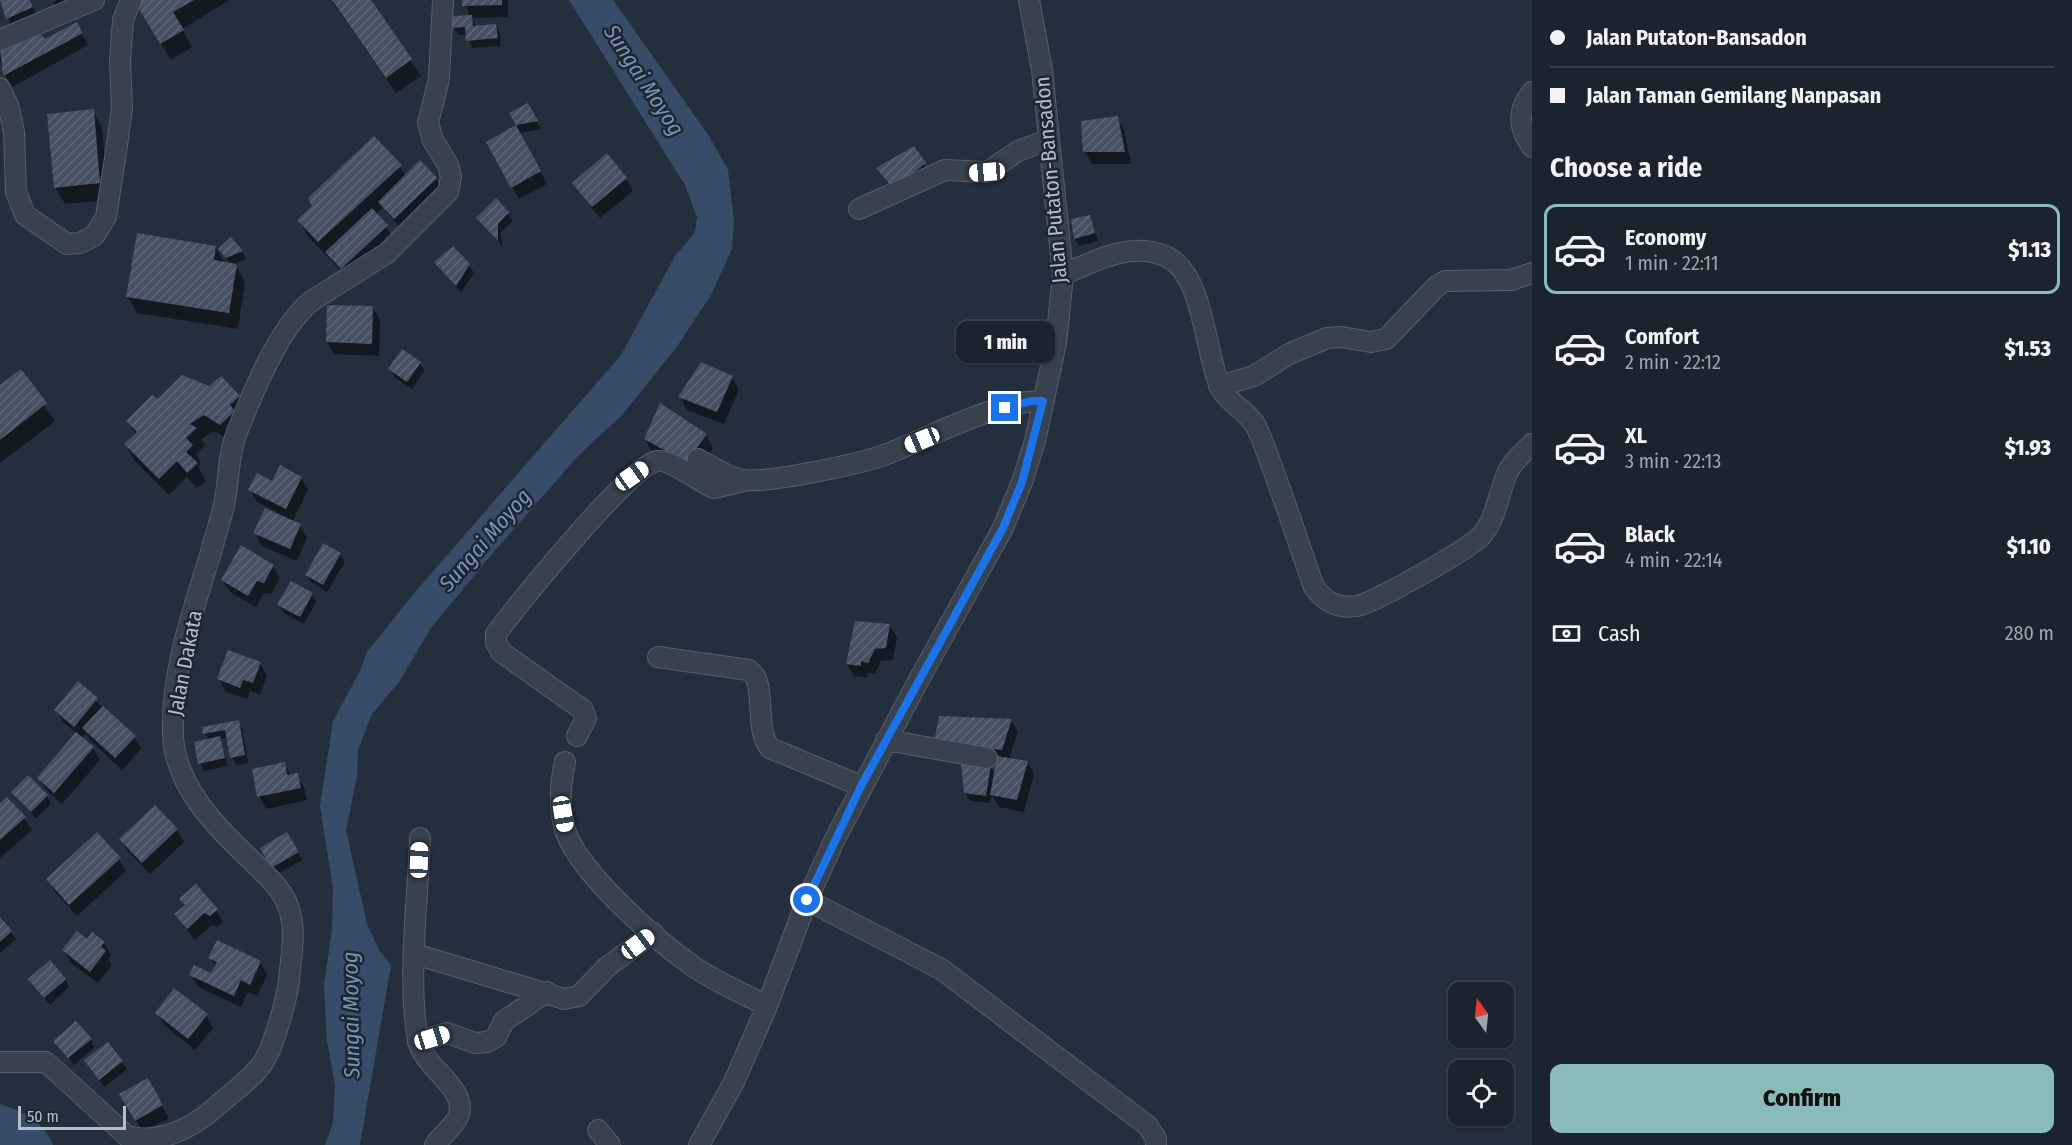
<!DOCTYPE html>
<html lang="en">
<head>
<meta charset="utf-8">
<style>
	body { margin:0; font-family:"Fira Sans Condensed",sans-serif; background:#282f3a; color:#f1f3f6; height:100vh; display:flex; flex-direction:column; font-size:22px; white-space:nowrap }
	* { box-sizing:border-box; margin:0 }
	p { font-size:20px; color:#a0a4aa }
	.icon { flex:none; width:33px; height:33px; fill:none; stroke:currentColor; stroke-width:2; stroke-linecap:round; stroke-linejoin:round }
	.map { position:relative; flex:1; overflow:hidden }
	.sheet { display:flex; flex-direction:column; background:#1b232e; width:540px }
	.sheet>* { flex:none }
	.guide { display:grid; align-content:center; height:132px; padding:0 18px; background:#1b232e }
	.needle { width:39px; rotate:345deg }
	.fabs { position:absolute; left:1448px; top:982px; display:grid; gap:12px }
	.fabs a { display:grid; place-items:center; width:66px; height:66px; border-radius:12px; background:#1b232e; box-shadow:0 2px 4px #0004,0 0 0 2px #39404a; font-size:30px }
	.scale { position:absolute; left:18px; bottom:15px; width:108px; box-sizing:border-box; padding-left:6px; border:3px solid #b4bcc9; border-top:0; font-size:16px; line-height:21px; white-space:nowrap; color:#b4bcc9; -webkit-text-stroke:4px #1d2633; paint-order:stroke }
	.end { position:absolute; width:27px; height:27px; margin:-14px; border:8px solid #1a73e8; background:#fff; box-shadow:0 0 0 3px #fff }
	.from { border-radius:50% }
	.bubble { position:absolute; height:42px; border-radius:12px; background:#1b232e; box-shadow:0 2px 4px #0004,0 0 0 2px #39404a; font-size:20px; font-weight:800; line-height:42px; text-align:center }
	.car { position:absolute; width:18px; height:36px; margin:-18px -9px; border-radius:8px; box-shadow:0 0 4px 2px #0007; background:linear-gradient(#fff 24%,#345 0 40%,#fff 0 76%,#345 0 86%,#fff 0) }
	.guide b { display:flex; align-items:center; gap:21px; height:57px; font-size:22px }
	.guide b+b { border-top:2px solid #39404a }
	.guide i { width:15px; height:15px; background:#f1f3f6 }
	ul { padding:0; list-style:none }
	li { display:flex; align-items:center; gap:18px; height:90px; margin:0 12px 9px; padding:0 6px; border:3px solid transparent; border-radius:12px }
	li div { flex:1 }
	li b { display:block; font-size:22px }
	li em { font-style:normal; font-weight:800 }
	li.current { border-color:#8bbbb9 }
	li>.icon { width:54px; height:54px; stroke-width:1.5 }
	h2 { padding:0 18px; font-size:27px; line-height:72px }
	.pay { display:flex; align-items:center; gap:15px; height:66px; padding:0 18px; font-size:22px }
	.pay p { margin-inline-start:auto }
	.cta { display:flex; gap:12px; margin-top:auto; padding:12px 18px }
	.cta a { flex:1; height:69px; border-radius:12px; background:#8bbbb9; color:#111; font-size:24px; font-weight:800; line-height:69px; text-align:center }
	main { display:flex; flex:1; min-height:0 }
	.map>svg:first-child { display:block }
	.water { fill:#394c67 }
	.shadow { fill:#0007 }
	.building { fill:url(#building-hatch) }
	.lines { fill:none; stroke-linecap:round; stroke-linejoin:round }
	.minor-casing { stroke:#565f6c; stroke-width:22 }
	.minor { stroke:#38414e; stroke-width:20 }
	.route { stroke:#1a73e8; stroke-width:8 }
	.labels { text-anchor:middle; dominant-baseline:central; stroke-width:5; stroke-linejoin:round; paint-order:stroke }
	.street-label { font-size:21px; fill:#b4bcc9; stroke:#1d2633 }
	.water-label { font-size:22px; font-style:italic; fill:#7c92b1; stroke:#1d2633 }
</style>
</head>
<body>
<main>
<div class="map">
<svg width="1532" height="1145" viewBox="0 0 1532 1145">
	<defs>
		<pattern id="building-hatch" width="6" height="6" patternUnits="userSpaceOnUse" patternTransform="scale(1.5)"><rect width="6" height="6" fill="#455162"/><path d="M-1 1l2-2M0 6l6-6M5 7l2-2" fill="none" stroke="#5d6877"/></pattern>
	</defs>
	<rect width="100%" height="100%" fill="#242f3e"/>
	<!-- water -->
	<path class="water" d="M569 0H613L709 136 728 170 734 221 732 249 711 295 676 348 622 415 578 456 492 554 431 628 399 682 372 714 358 750 357 776 346 830 367 924 379 950 391 965 360 1145H325L333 1123 335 1085 327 1041 324 986 332 929 333 889 320 806 333 721 359 673 367 652 416 591 621 355 675 256 695 232 697 217 685 185Z
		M0 1104C24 1112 43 1121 53 1145H0Z"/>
	<!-- shadow -->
	<path class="shadow" d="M0 0H30L39 19 14 31Z
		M57 0H79L59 13 53 2Z
		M141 0H230L182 29 192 47 171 60 146 19Z
		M331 0H369L421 76 396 93Z
		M464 0H508V17L472 18 476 27 496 25 500 33 501 46 472 48 467 35H458L454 28 470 16Z
		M76 24 88 45 11 88 0 62V49L45 41Z
		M528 105 541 129 519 133 547 184 519 199 488 143 518 126 511 114Z
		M93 111 102 128 109 200 65 204 55 187Z
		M1117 117 1124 130 1131 164H1092L1085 152Z
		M913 148 932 176 901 200 878 169Z
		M400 166 406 176 436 178 443 191 402 230 383 208 376 214 394 238 349 280 308 236 299 220Z
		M626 179 633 191 600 218 573 183Z
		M496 201 513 221 501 232 502 246 477 218Z
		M1090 217 1098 241 1080 246 1075 239Z
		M215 247 225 263 231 264 220 249 242 251 246 259 235 264 245 282 238 329 137 313 128 297Z
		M436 263 469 265 474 273 461 292Z
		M373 308 380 320 379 356 334 354 327 342Z
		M420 363 424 371 412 389 394 377 390 369Z
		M20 371 55 421 0 463V387Z
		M732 377 739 390 724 424 687 410 680 397Z
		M221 378 239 397 249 414 230 440 214 431 201 439 205 445 196 454 201 463 198 466 206 481 197 488 187 477 169 495 135 461 126 445 136 435 128 422 159 400 210 388Z
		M661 405 706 435 713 448 694 473 652 452 645 439Z
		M301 478 308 490 292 522 300 525 307 538 297 561 262 546 255 533 277 512 257 502 250 490Z
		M340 554 345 562 327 592 311 582 306 575Z
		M273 566 280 578 271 594 264 593 256 607 230 592 222 580Z
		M312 594 316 602 304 624 284 613 279 605Z
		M890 626 897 638 893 660 881 661 875 674 867 673V678L854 676 847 664Z
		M260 663 267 676 260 695 250 691 247 699 226 692 219 679Z
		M78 684 134 737 141 749 122 770 91 741 86 733 82 738 93 748 100 760 62 804 46 790 39 778 77 734 63 722 56 710Z
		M1011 720 1018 732 1009 759 1027 762 1034 774 1024 812 999 807 992 795 990 803 970 801 965 793 990 766 995 774 997 761 942 754Z
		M238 722 242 730 248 763 236 765 232 757 228 738 220 739 228 766 204 771 200 763 209 740 205 733Z
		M284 763 291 776 297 775 304 787 307 800 266 809 259 796Z
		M13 792 47 796 51 804 36 819Z
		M0 805 24 818 32 830 0 858Z
		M177 830 184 842 150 874 128 851 121 839Z
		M287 834 302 860 276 875 262 849Z
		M119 859 126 871 77 916 55 892 48 879Z
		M181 899 216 910 223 922 217 928 212 925 195 940 176 915 185 907Z
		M0 919 16 939 0 953Z
		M104 943 111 955 108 959 112 965 98 983 71 963 64 950Z
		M210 958 260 962 267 975 257 996 248 992 241 1007 198 987 191 975H211L216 967Z
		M65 979 69 987 50 1005 30 980Z
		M157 1013 206 1015 213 1028 195 1050 164 1025Z
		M90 1039 95 1047 74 1065 55 1041Z
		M108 1044 127 1069 105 1087 90 1068Z
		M147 1080 169 1118 143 1132 121 1095Z"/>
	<!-- building -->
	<path class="building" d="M0 0H30L33 7 6 19Z
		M138 0H194L173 12 184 30 160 44 135 2Z
		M332 0H371L412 59 386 78Z
		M462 0H502V5L462 6Z
		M472 15 473 26 496 24 498 38 466 41 465 27 452 28 451 16Z
		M77 22 83 33 3 76 0 48 37 30 45 39Z
		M528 103 538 121 516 125 541 171 511 188 486 142 516 125 509 113Z
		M94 109 100 183 54 188 47 114Z
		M1118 116 1125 152H1083L1081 121Z
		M374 136 402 165 318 242 297 220 312 206 308 198Z
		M914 146 926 163 893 188 876 168Z
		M607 153 627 178 592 207 572 183Z
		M420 160 437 178 394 219 378 202Z
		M496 198 509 212 498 224V241L476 218Z
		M372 208 388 225 341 269 325 252Z
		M1090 215 1095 233 1074 239 1071 219Z
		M137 233 216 246 214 260 237 264 229 313 126 297Z
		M231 237 243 251 226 258 218 249Z
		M453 246 470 264 456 286 434 262Z
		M327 305 373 306 372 344 326 342Z
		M402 349 421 362 407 382 388 369Z
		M701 362 733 376 717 412 678 397Z
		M21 369 47 403 0 440V385Z
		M182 375 209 386 221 376 240 396 230 405 235 411 220 425 204 415 190 424 197 428 186 438 193 445 186 452 198 463 187 473 177 461 159 479 124 444 137 432 126 421 152 395 158 399Z
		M660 403 707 434 686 462 644 439Z
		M280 465 302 477 286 509 248 490 257 473 272 481Z
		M265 508 301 524 290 549 253 533Z
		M323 543 341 553 323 585 305 575Z
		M241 545 274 565 264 583 257 581 248 596 221 580Z
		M291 581 313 593 300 617 277 605Z
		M855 621 890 624 886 648 875 649 868 663 861 661V666L846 664Z
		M228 650 261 662 253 683 243 680 240 688 217 679Z
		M78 681 98 698 74 727 54 710Z
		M103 706 136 736 115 758 82 728Z
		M939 716 1012 719 1002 750 934 742Z
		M239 720 245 755 230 758 225 730 203 734 202 727Z
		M76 732 94 747 54 793 37 778Z
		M220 736 225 758 198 764 194 742Z
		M997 756 1028 761 1017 800 990 795Z
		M285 762 287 775 298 773 301 788 257 797 252 769Z
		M961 762 991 765 986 796 964 793Z
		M28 775 48 795 31 812 11 792Z
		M7 797 26 817 0 840V803Z
		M155 805 178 829 142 863 119 839Z
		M97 832 121 858 69 905 46 879Z
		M287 832 299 852 271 868 260 848Z
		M196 884 218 909 210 916 204 913 187 929 174 914 185 905 179 899Z
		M0 917 12 931 0 942Z
		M77 931 87 939 92 932 105 942 101 947 106 951 90 972 62 950Z
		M217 940 261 961 250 985 241 980 234 996 189 975 194 965 211 973 217 962 208 958Z
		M50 960 66 979 44 998 28 979Z
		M174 988 208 1014 188 1039 155 1013Z
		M76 1021 92 1039 68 1058 53 1041Z
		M108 1042 123 1061 99 1080 84 1060Z
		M148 1078 163 1105 135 1121 119 1094Z"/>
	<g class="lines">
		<defs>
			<path id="minor" d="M0 40 94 0
				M0 88 9 108 14 132 16 192 25 215 67 244 80 243 94 236 106 217 117 145 122 108 120 61 123 20 131 0
				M1532 92C1517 111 1518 127 1532 147
				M859 209 945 170 987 172 1018 151 1048 140
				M1063 275C1094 261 1133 240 1167 257 1203 274 1205 350 1219 384 1226 403 1249 411 1257 428 1279 480 1295 535 1314 587 1325 602 1338 609 1357 606 1372 604 1471 548 1481 536 1496 519 1498 496 1506 476 1511 463 1522 454 1532 444
				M1219 386 1254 376 1289 354 1327 338 1341 337 1371 342 1386 339 1437 286 1445 281 1511 280 1532 273
				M698 459C711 466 730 479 744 480 770 483 867 463 892 452 933 435 1000 400 1043 401
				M658 657 749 670C768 683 753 727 770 748L861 786
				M577 736 586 718 583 710 501 652 496 642V634C517 606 630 465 657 461 671 459 699 482 714 488L743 481
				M886 740 987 758
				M565 762C560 784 559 808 565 830 579 873 657 941 694 967 716 982 743 993 767 1006
				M420 838C418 900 407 980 418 1040 423 1068 470 1089 458 1117 453 1127 442 1135 435 1145
				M807 900 941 969 1148 1126 1156 1139V1145
				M415 954 564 999 579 996 607 967 653 933
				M418 1042 447 1033 475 1043 487 1042 496 1037 504 1021 547 992
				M0 1062H46L127 1136C159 1145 193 1128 217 1106 230 1094 256 1076 264 1061 274 1045 287 999 289 980 291 956 297 929 288 906 281 887 261 870 247 856 213 824 175 784 173 735 170 657 206 580 224 505 229 481 228 455 237 432 253 392 278 330 310 302L387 253 448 192 451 177 448 165 433 140 428 123 439 79 443 0
				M598 1130 610 1145
				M699 1145 734 1082 767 1006 807 900 836 837 916 685 1003 528 1022 482 1035 441 1056 343 1063 275 1042 70 1029 0"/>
		</defs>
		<!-- minor casing -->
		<use href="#minor" class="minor-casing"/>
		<!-- minor -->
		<use href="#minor" class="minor"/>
	</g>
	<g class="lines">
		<!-- route -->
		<path class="route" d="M807 900 861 786 1003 528 1022 482 1043 401H1031L1005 408"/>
	</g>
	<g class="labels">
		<!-- street labels -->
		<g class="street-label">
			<text transform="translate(1051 180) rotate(-95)">Jalan Putaton-Bansadon</text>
			<text transform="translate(185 663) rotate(-79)">Jalan Dakata</text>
		</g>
		<!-- water labels -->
		<g class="water-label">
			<text transform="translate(644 80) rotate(57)">Sungai Moyog</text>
			<text transform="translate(485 540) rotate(-49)">Sungai Moyog</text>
			<text transform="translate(351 1015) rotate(-91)">Sungai Moyog</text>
		</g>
	</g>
</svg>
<div class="fabs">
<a><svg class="needle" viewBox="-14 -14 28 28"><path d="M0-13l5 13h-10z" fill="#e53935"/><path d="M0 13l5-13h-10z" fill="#a0a4aa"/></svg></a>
<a><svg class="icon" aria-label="locate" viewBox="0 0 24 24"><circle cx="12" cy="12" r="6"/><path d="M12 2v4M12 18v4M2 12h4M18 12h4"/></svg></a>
</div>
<div class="scale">50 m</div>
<i class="end from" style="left:807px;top:900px"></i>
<i class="end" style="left:1005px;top:408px"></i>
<div class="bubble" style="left:956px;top:321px;width:99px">1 min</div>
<i class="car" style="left:987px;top:172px;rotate:266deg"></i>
<i class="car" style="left:922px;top:440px;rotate:247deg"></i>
<i class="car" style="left:632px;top:476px;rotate:55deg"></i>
<i class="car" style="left:563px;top:814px;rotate:171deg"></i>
<i class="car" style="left:419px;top:860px;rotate:2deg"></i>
<i class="car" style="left:638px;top:944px;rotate:53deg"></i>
<i class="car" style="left:432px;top:1038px;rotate:73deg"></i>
</div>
<section class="sheet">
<div class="guide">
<b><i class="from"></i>Jalan Putaton-Bansadon</b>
<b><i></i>Jalan Taman Gemilang Nanpasan</b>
</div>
<h2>Choose a ride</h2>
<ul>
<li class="current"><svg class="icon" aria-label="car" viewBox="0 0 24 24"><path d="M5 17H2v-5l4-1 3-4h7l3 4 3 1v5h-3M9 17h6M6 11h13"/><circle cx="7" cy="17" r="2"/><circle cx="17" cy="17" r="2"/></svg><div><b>Economy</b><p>1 min · 22:11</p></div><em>$1.13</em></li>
<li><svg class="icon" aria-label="car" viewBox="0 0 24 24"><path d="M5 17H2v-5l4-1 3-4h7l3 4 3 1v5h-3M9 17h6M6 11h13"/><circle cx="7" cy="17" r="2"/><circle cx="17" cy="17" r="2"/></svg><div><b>Comfort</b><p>2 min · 22:12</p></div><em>$1.53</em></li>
<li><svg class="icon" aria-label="car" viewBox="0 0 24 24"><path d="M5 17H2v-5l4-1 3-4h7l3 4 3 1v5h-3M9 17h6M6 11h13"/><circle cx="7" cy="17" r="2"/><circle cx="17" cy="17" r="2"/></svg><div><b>XL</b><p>3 min · 22:13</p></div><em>$1.93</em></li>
<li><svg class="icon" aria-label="car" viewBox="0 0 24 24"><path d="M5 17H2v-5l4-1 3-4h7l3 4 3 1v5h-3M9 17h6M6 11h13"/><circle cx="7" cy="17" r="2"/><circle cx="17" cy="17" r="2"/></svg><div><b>Black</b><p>4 min · 22:14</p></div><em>$1.10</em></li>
</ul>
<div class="pay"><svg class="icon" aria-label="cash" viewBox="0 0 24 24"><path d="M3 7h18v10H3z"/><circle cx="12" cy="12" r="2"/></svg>Cash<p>280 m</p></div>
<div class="cta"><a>Confirm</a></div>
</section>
</main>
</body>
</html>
